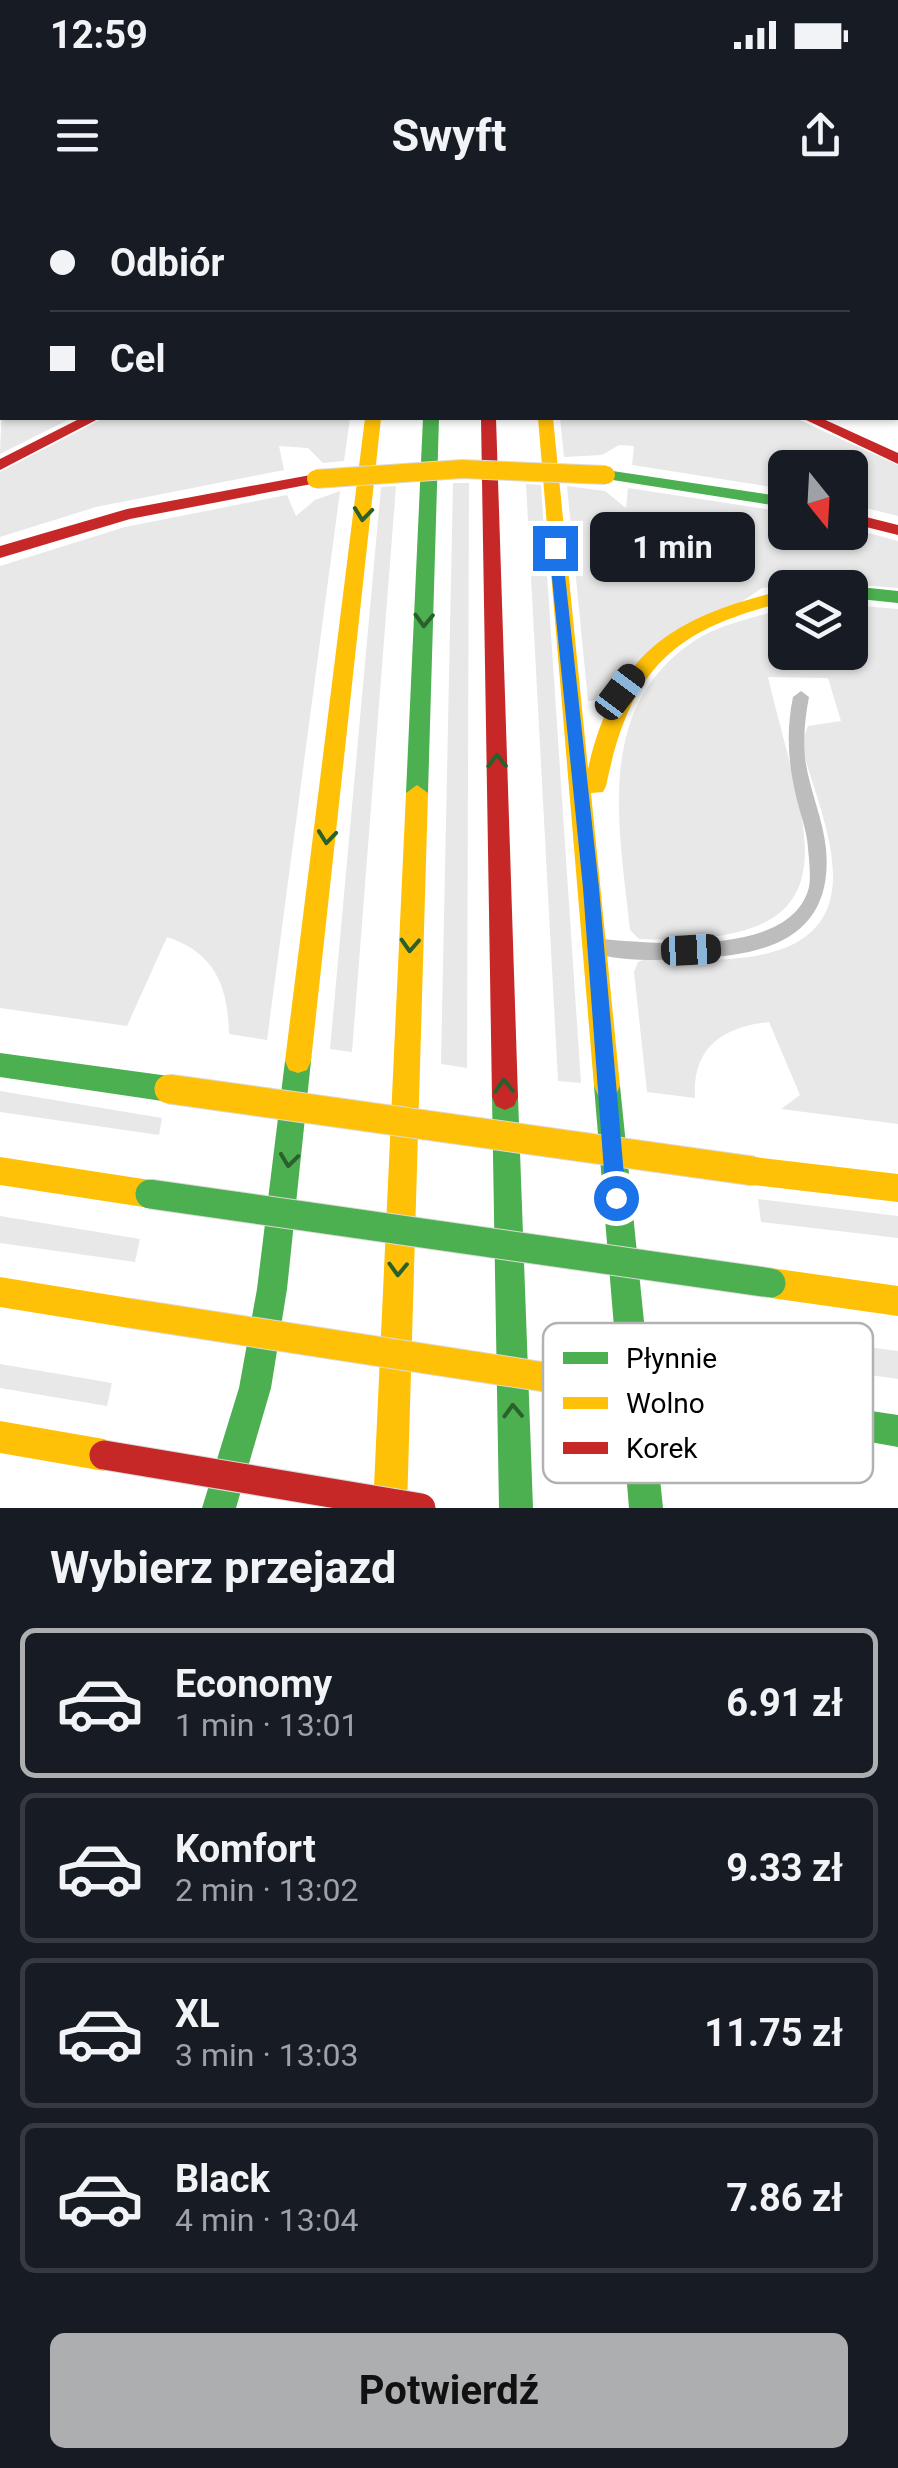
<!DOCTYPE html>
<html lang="pl">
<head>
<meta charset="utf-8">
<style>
	body { margin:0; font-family:Roboto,sans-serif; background:#242831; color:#f1f3f6; height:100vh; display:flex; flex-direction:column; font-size:38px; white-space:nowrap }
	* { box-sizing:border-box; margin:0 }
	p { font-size:32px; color:#9ea1a6 }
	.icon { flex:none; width:55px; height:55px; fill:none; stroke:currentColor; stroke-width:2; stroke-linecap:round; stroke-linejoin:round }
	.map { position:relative; height:1308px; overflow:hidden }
	.drawer { display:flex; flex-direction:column; background:#171b24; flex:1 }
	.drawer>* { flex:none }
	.guide { position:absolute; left:0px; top:0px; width:900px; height:220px; box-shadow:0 2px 8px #0004; display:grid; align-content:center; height:220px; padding:0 50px; background:#171b24 }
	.needle { width:65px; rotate:162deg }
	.controls { position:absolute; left:768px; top:250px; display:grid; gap:20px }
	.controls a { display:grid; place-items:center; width:100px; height:100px; border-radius:15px; background:#171b24; box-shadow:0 2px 8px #0004; font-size:50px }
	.end { position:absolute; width:45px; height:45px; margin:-22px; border:12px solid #1a73e8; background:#fff; box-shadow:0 0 0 5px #fff }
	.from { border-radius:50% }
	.bubble { position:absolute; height:70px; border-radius:15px; background:#171b24; box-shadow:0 2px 8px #0004; font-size:32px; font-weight:700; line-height:70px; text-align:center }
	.car { position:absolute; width:30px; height:60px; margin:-30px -15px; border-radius:12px; box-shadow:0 0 8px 2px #0007; background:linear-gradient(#222 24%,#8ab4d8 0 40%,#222 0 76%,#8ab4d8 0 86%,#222 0) }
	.guide b { display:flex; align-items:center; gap:35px; height:95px; font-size:38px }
	.guide b+b { border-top:2px solid #363941 }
	.guide i { width:25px; height:25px; background:#f1f3f6 }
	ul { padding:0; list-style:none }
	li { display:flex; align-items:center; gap:30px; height:150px; margin:0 20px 15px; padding:0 30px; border:5px solid #363941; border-radius:15px }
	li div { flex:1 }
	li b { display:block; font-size:38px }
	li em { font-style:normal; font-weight:700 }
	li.on { border-color:#adaeaf }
	li>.icon { width:90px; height:90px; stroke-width:1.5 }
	h2 { padding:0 50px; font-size:45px; line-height:120px }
	.primary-button { display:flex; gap:20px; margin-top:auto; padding:20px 50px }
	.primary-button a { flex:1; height:115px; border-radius:15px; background:#adaeaf; color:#111; font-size:40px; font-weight:700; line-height:115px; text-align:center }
	.status { display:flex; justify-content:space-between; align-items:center; height:70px; padding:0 50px; background:#171b24; direction:ltr }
	.status svg { height:28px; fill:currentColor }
	header { display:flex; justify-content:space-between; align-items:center; height:130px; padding:0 50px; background:#171b24; font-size:45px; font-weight:700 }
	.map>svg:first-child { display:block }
	.green { fill:#e8e8e8 }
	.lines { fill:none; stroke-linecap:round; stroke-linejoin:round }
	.lane { fill:#bdbdbd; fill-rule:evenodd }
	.fast { fill:#4caf50; fill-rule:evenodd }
	.slow { fill:#ffc107; fill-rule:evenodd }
	.jam { fill:#c62828; fill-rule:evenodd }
	.fast-bridge-casing { stroke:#dbdbdb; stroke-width:31; stroke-linecap:butt }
	.slow-bridge-far1-casing { stroke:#dbdbdb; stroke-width:20; stroke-linecap:butt }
	.slow-bridge-casing { stroke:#dbdbdb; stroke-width:31; stroke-linecap:butt }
	.jam-bridge-casing { stroke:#dbdbdb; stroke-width:31; stroke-linecap:butt }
	.fast-bridge { stroke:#4caf50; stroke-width:29 }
	.slow-bridge-far1 { stroke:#ffc107; stroke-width:18 }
	.slow-bridge { stroke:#ffc107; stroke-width:29 }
	.jam-bridge { stroke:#c62828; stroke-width:29 }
	.wall { fill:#bcbcbc }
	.building { fill:#dbdbdb; stroke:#999; stroke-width:2.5 }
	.oneway { stroke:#2a602c }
	.route { fill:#1a73e8 }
	.key { fill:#fff; stroke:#b2b2b2; stroke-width:2.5 }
	.key-label { font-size:28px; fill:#000 }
</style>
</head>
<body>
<div class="status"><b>12:59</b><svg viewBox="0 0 49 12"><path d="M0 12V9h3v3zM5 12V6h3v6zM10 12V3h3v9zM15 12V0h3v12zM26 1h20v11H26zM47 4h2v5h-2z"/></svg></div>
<header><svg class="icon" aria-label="menu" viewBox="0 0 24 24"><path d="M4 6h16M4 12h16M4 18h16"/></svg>Swyft<svg class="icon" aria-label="share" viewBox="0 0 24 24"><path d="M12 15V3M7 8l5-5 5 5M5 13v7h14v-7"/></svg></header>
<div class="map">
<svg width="898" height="1308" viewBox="0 0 898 1308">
	<rect width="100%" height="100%" fill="#fff"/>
	<!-- green -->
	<path class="green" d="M2 204V218H72L0 254Z
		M104 218H350L344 261 323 263 308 248 279 246 284 270 96 307 0 337V272Z
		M560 218H795L898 265V316L850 304V268H785V289L632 265 634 246 619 245 602 255 564 257Z
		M453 283H469L467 868 441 864Z
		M526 284 541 285 581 883 558 881Z
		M396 286 352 852 330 849 381 287Z
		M567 286 605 291 626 308 628 288 785 312V332H850V328L898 341V388L832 383 762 388 596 500 588 501Z
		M340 291 267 840 229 834C228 786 215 753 167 737L127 826 0 808V366L125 327 287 295 296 316 315 300Z
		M850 405 898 409V924L781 909 800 895 769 822C722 827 692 848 695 898L647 892 634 772 638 762 648 758C709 760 830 773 833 680 834 636 812 586 801 544L808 526 841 521 828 478 768 477C805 636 868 748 639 739L630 730C619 625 593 506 697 439 721 424 758 417 785 408V452H850Z
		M0 891 162 918 159 935 0 912Z
		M758 999 898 1016V1038L761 1022Z
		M0 1016 140 1039 135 1062 0 1043Z
		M779 1135 898 1151V1179L783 1163Z
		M0 1164 112 1183 107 1206 0 1188Z"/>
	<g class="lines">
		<!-- lane -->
		<path class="lane" d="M0 77H2V83H0Z
			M0 181H2V187H0Z
			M0 197H2V203H0Z
			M801 491 809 497C805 518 803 537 805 558 809 589 823 618 826 649 832 716 795 746 732 755 696 760 628 764 593 753L591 747 593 741 600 739C653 743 792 758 809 687 811 676 809 659 808 648 807 631 800 613 796 596 788 562 786 531 793 497Z"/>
		<!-- fast -->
		<path class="fast" d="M436 0H448V2H436Z
			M539 0H551L552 2H540Z
			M594 0H606L607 2H595Z
			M423 218H439L428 593 417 601 406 593Z
			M606 270 785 297V307L600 278V272Z
			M850 386 898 391V403L850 398V388H845Z
			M298 849 307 852 311 861 287 1089 271 1188 236 1308H202L239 1188 257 1089 285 861 289 852Z
			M0 853 169 876 178 880 182 889 178 898 169 902 0 877Z
			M607 874 616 877 620 886 663 1308H629L594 886 598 877Z
			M505 884 514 888 518 897 533 1308H499L492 897 496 888Z
			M791 1199 898 1215V1247L780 1226 775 1215 780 1204Z"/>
		<!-- slow -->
		<path class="slow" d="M365 218H381L311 861 307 870 298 873 289 870 285 861Z
			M538 218H553L588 569C615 452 674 416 785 390V402C670 430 630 471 606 586L603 592 591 593 620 886 616 895 607 898 598 895 594 886Z
			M417 585 428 593 407 1308H373L406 593Z
			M0 957 150 980 160 984 164 994 160 1004 150 1008 0 985Z
			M753 957 898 974V1002L753 985 743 981 739 971 743 961Z
			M771 1068 898 1086V1116L771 1098 761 1093 756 1083 761 1073Z
			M0 1077 129 1098 140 1102 144 1113 140 1124 129 1128 0 1107Z
			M0 1221 104 1239 115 1244 120 1255 115 1266 104 1271 0 1253Z"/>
		<!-- jam -->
		<path class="jam" d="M481 0H493V2H481Z
			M81 218H100L0 270V259Z
			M481 218H496L518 897 514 906 505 910 496 906 492 897Z
			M802 218H821L898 253V264Z
			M316 274 322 276V282L130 319 0 358V346L127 309Z
			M850 313 898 325V335L850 323Z"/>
		<defs>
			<path id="fast-bridge" d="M150 994 771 1083"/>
			<path id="slow-bridge-far1" d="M316 279 462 269 606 275"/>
			<path id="slow-bridge" d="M169 889 753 971
				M129 1113 791 1215"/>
			<path id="jam-bridge" d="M104 1255 421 1308"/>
		</defs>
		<!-- fast-bridge casing -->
		<use href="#fast-bridge" class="fast-bridge-casing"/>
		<!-- slow-bridge-far1 casing -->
		<use href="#slow-bridge-far1" class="slow-bridge-far1-casing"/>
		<!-- slow-bridge casing -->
		<use href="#slow-bridge" class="slow-bridge-casing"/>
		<!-- jam-bridge casing -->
		<use href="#jam-bridge" class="jam-bridge-casing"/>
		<!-- fast-bridge -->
		<use href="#fast-bridge" class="fast-bridge"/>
		<!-- slow-bridge-far1 -->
		<use href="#slow-bridge-far1" class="slow-bridge-far1"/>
		<!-- slow-bridge -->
		<use href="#slow-bridge" class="slow-bridge"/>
		<!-- jam-bridge -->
		<use href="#jam-bridge" class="jam-bridge"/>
	</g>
	<!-- wall -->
	<path class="wall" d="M0 0 2 2V48H0Z
		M651 0H726V2H651Z
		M2 94V166H0V96Z"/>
	<!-- building -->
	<path class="building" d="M0 0H203L221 2H2V27H0Z
		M680 0H725L724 2H685L686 1Z
		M2 94V144H0V96Z"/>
	<!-- one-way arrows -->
	<defs><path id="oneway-chevron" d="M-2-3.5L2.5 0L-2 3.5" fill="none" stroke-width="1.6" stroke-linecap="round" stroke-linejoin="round" transform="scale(2.5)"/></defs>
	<g class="oneway">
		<use href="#oneway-chevron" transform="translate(363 314) rotate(96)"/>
		<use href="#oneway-chevron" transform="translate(424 420) rotate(92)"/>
		<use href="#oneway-chevron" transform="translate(497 561) rotate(-91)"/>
		<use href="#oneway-chevron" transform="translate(327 637) rotate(96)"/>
		<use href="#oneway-chevron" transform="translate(410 745) rotate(93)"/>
		<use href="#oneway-chevron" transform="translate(504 886) rotate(-92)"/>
		<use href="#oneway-chevron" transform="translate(289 960) rotate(97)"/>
		<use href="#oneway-chevron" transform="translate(398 1069) rotate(92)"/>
		<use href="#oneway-chevron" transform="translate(513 1211) rotate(-92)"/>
	</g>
	<!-- route -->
	<path class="route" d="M555 344 562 348 599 688 626 998 616 1008 606 998 583 688 549 348Z"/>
	<!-- legend -->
	<rect x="543" y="1123" width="330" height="160" rx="15" class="key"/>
	<rect x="563" y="1152" width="45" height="12" fill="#4caf50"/>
	<rect x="563" y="1197" width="45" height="12" fill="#ffc107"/>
	<rect x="563" y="1242" width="45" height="12" fill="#c62828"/>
	<g class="key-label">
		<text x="626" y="1168">Płynnie</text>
		<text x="626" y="1213">Wolno</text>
		<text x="626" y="1258">Korek</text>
	</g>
</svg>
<div class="controls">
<a><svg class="needle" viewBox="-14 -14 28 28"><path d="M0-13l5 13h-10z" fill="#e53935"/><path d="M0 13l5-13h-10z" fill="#9ea1a6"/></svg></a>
<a><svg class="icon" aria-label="layers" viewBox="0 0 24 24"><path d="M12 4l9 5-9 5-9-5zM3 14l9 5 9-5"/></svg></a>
</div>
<i class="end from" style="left:616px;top:998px"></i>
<i class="end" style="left:555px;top:348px"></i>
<div class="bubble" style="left:590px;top:312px;width:165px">1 min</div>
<i class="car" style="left:620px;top:492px;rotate:37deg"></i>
<i class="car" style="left:691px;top:750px;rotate:87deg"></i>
<div class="guide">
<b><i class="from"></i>Odbiór</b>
<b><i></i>Cel</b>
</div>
</div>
<section class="drawer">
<h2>Wybierz przejazd</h2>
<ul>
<li class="on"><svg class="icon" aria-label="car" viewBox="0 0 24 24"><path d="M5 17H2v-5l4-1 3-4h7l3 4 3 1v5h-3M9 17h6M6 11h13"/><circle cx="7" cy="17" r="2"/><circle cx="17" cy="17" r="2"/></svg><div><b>Economy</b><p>1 min · 13:01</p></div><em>6.91 zł</em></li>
<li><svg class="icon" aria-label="car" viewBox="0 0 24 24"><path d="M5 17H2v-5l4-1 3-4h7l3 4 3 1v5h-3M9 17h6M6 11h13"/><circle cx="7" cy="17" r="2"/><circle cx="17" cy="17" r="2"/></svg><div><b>Komfort</b><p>2 min · 13:02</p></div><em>9.33 zł</em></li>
<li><svg class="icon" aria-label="car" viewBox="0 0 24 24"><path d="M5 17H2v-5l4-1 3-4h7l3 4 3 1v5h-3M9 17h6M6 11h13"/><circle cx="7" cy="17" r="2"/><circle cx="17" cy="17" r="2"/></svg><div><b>XL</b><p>3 min · 13:03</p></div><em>11.75 zł</em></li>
<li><svg class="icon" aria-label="car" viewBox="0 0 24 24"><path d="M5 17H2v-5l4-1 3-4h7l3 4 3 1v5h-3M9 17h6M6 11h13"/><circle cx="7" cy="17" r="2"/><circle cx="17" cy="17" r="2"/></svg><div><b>Black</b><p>4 min · 13:04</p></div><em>7.86 zł</em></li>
</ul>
<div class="primary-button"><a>Potwierdź</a></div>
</section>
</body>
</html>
